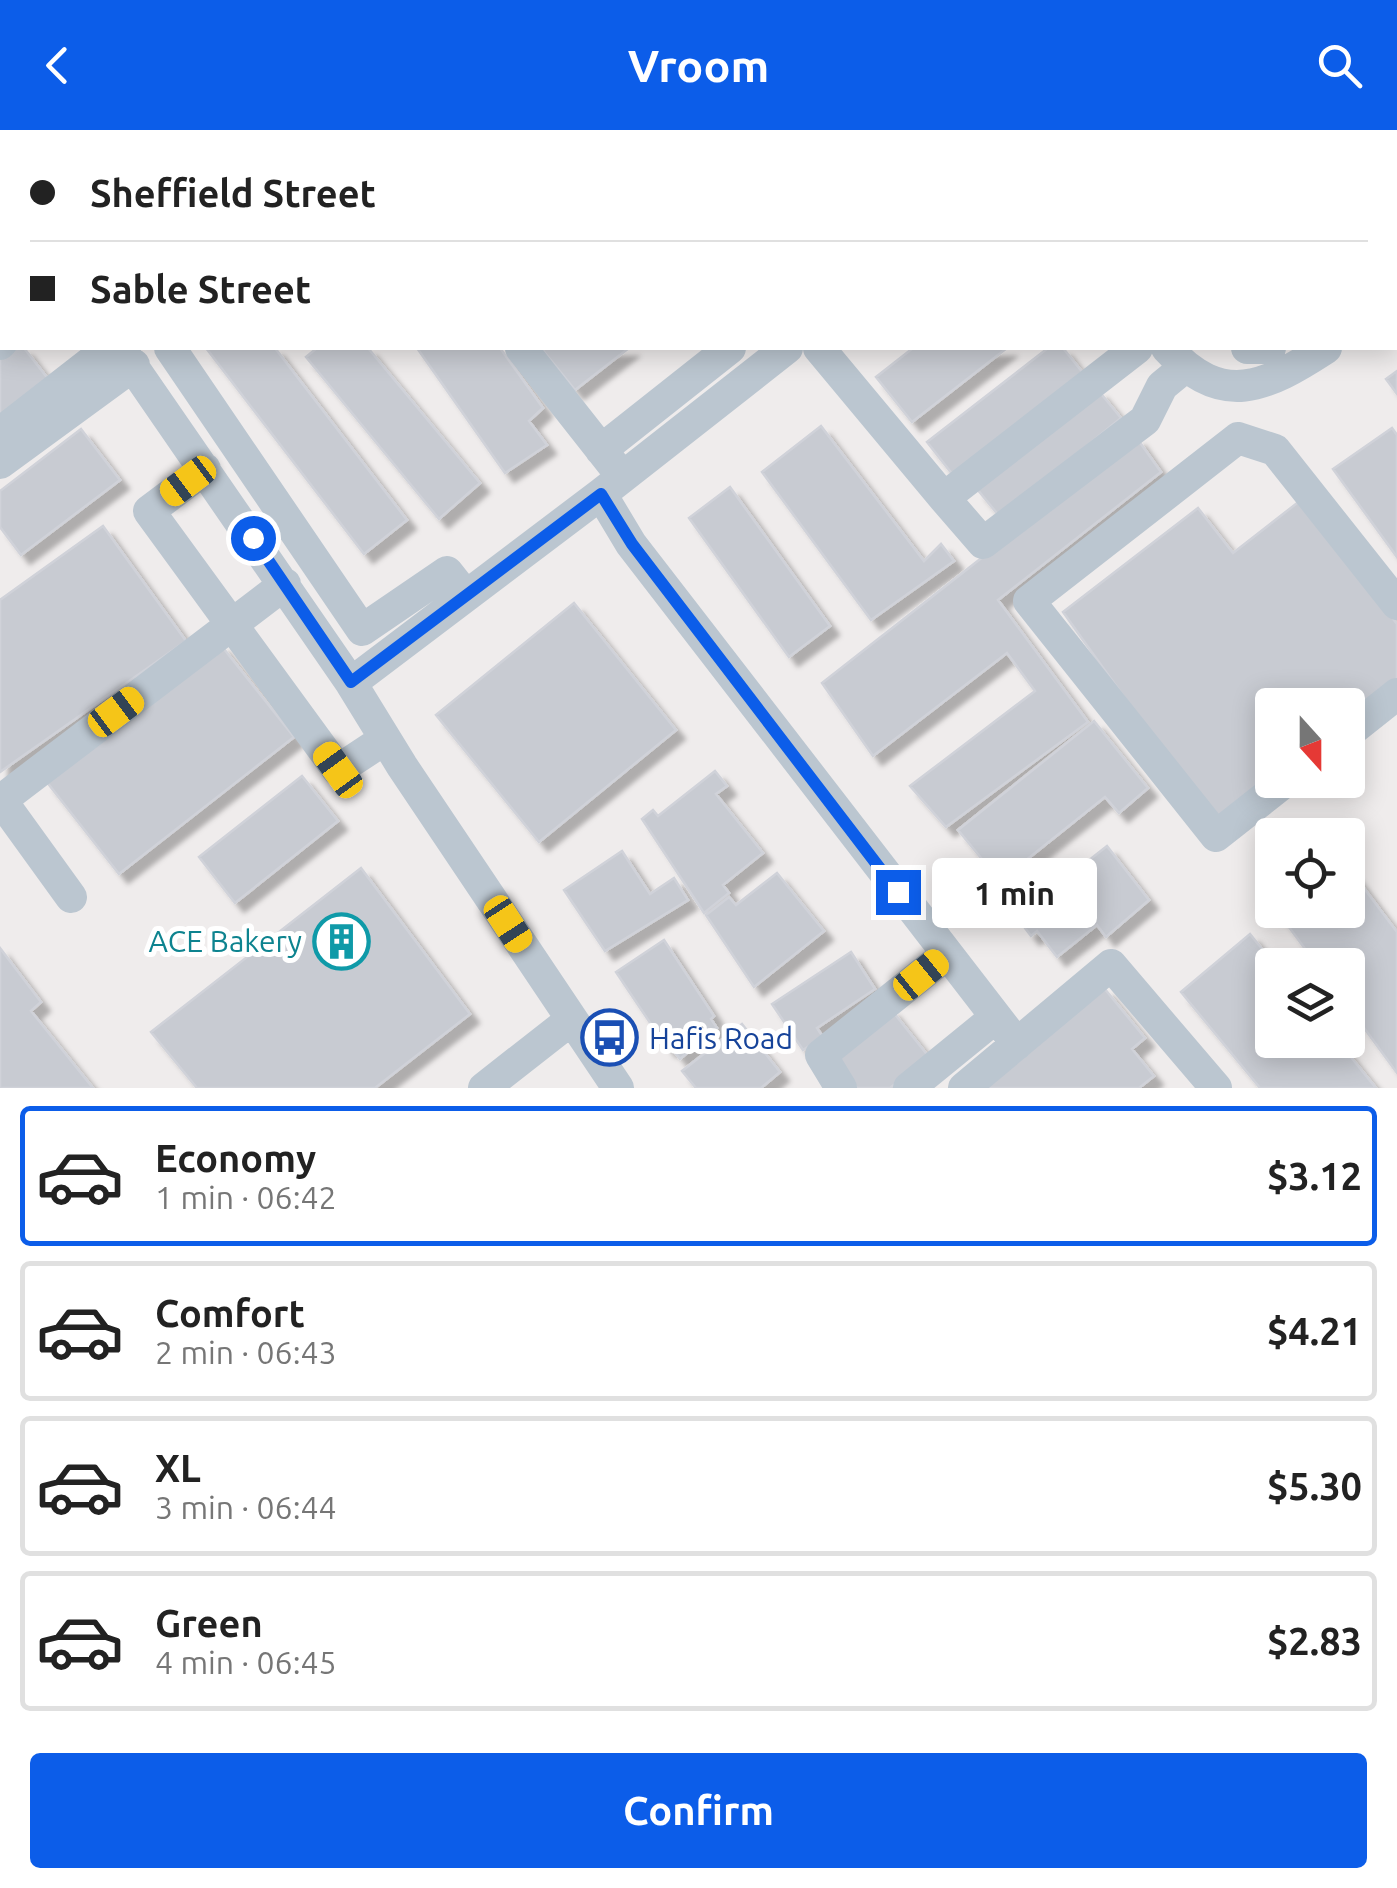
<!DOCTYPE html>
<html lang="en">
<head>
<meta charset="utf-8">
<style>
	body { margin:0; font-family:Ubuntu,sans-serif; background:#f6f6f6; color:#222; height:100vh; display:flex; flex-direction:column; font-size:38px; white-space:nowrap }
	* { box-sizing:border-box; margin:0 }
	p { font-size:32px; color:#767676 }
	.icon { flex:none; width:55px; height:55px; fill:none; stroke:currentColor; stroke-width:2; stroke-linecap:round; stroke-linejoin:round }
	.map { position:relative; height:958px; overflow:hidden }
	.side { display:flex; flex-direction:column; background:#fff; flex:1 }
	.side>* { flex:none }
	.banner { position:absolute; left:0px; top:0px; width:1398px; height:220px; box-shadow:0 5px 25px #0003; display:grid; align-content:center; height:220px; padding:0 30px; background:#fff }
	.needle { width:65px; rotate:159deg }
	.buttons { position:absolute; left:1255px; top:558px; display:grid; gap:20px }
	.buttons a { display:grid; place-items:center; width:110px; height:110px; border-radius:10px; background:#fff; box-shadow:0 5px 25px #0003; font-size:50px }
	.end { position:absolute; width:45px; height:45px; margin:-22px; border:12px solid #0c5de9; background:#fff; box-shadow:0 0 0 5px #fff }
	.from { border-radius:50% }
	.bubble { position:absolute; height:70px; border-radius:10px; background:#fff; box-shadow:0 5px 25px #0003; font-size:32px; font-weight:700; line-height:70px; text-align:center }
	.car { position:absolute; width:30px; height:60px; margin:-30px -15px; border-radius:12px; box-shadow:0 0 8px 2px #0007; background:linear-gradient(#f5c518 24%,#345 0 40%,#f5c518 0 76%,#345 0 86%,#f5c518 0) }
	.banner b { display:flex; align-items:center; gap:35px; height:95px; font-size:38px }
	.banner b+b { border-top:2px solid #e0e0e0 }
	.banner i { width:25px; height:25px; background:#222 }
	ul { padding:18px 0 0; list-style:none }
	li { display:flex; align-items:center; gap:30px; height:140px; margin:0 20px 15px; padding:0 10px; border:5px solid #e0e0e0; border-radius:10px }
	li div { flex:1 }
	li b { display:block; font-size:38px }
	li em { font-style:normal; font-weight:700 }
	li.on { border-color:#0c5de9 }
	li>.icon { width:90px; height:90px; stroke-width:1.5 }
	.primary-button { display:flex; gap:20px; margin-top:auto; padding:20px 30px }
	.primary-button a { flex:1; height:115px; border-radius:10px; background:#0c5de9; color:#fff; font-size:40px; font-weight:700; line-height:115px; text-align:center }
	header { display:flex; justify-content:space-between; align-items:center; height:130px; padding:0 30px; background:#0c5de9; color:#fff; font-size:45px; font-weight:700 }
	.map>svg:first-child { display:block }
	.building { fill:#c8cbd2; stroke:#d0d2d9; stroke-width:2.5; filter:url(#shadow) }
	.lines { fill:none; stroke-linecap:round; stroke-linejoin:round }
	.minor { stroke:#bbc6d0; stroke-width:32 }
	.route { stroke:#0c5de9; stroke-width:12 }
	.labels { text-anchor:middle; dominant-baseline:central; stroke-width:10; stroke-linejoin:round; paint-order:stroke }
	.culture-label { font-size:30px; fill:#0d838f; stroke:#fff; text-anchor:end }
	.transit-label { font-size:30px; fill:#164399; stroke:#fff; text-anchor:start }
</style>
</head>
<body>
<header><svg class="icon" aria-label="back" viewBox="0 0 24 24"><path d="M15 5l-7 7 7 7"/></svg>Vroom<svg class="icon" aria-label="search" viewBox="0 0 24 24"><circle cx="10" cy="10" r="6"/><path d="M15 15l6 6"/></svg></header>
<div class="map">
<svg width="1397" height="958" viewBox="0 0 1397 958">
	<defs>
		<filter id="shadow"><feDropShadow dx="9" dy="9" stdDeviation="2.5" flood-color="#0004"/></filter>
	</defs>
	<rect width="100%" height="100%" fill="#efecec"/>
	<!-- building -->
	<path class="building" d="M55 0H184L181 2Z
		M223 0H351L220 2Z
		M618 0 620 2H544L546 0Z
		M674 0H753L755 2H676Z
		M788 0H914L915 2H790Z
		M1146 0H1219L1143 2Z
		M1283 0H1356L1358 2H1285Z
		M7 218H24L49 250 0 288V223Z
		M206 218H275L407 390 364 424Z
		M317 218H368L480 353 439 389 306 227Z
		M417 218H500L543 278 529 291 547 315 505 343Z
		M541 218H629L575 260Z
		M913 218H1007L912 292 876 247Z
		M1048 218H1063L1083 243 953 345 927 312Z
		M1397 241V264L1386 249Z
		M1098 260 1121 288 1000 387 977 359Z
		M821 296 924 431 941 414 954 431 871 490 762 342Z
		M1392 298 1397 305V427L1333 339Z
		M81 299 120 350 21 425 0 397V361Z
		M1136 307 1161 342 998 470 1088 592 946 697 910 656 1035 561 1007 523 873 626 822 553Z
		M730 357 830 496 789 527 689 388Z
		M1301 370 1397 494V549L1348 587V575H1272V645L1213 691 1063 482 1198 378 1233 423Z
		M103 396 186 511 0 642V470Z
		M574 473 676 600 539 712 436 585Z
		M220 514 294 607 119 744 46 651Z
		M1094 591 1148 658 1119 683 1105 667 1000 751 958 700Z
		M715 641 727 656 716 664 763 723 723 755 729 763 704 783 642 689 653 680 658 686Z
		M302 646 338 691 235 773 199 727Z
		M1107 716 1149 770 1106 807 1097 795 1057 827 1037 801 1031 806 1025 798 1031 794 1022 783Z
		M622 721 650 764 674 748 688 770 605 821 564 760Z
		M1348 737 1397 802V943L1348 876V835H1317L1277 781 1348 780Z
		M361 738 470 884 375 958H197L151 902Z
		M777 743 824 801 754 857 706 785 729 767 736 775Z
		M1250 804 1275 835H1272V910H1337L1376 958H1260L1181 862Z
		M664 810 714 886 711 889 717 898 680 929 670 916 667 918 616 842Z
		M0 818 41 872 31 881 93 958H0Z
		M851 822 875 859 817 898 823 907 803 920 772 874Z
		M1104 858 1145 908 1132 919 1154 946 1139 958H981Z
		M890 878 929 927 890 958H857L831 925Z
		M742 894 780 942 761 958H696L682 941Z"/>
	<g class="lines">
		<!-- minor -->
		<path class="minor" d="M648 0 650 2
			M990 0 992 2
			M0 64 2 67
			M1395 163 1397 161
			M0 214 2 212
			M120 218 351 553 402 636 618 958
			M170 218 362 500 447 442 466 466
			M521 218 614 336
			M819 218 944 368 1137 218
			M1167 218C1222 279 1266 257 1326 218
			M1247 218H1270
			M0 303 109 218
			M1238 308 1029 471 1216 706 1287 650
			M1238 308 1275 320 1397 474
			M601 320 730 218
			M0 333 134 235
			M205 339 149 381 338 640 385 609
			M601 364 631 414 1017 914
			M944 368 983 413 1145 290 1162 256 1185 237
			M351 553 601 364 787 218
			M1348 603 1397 564
			M1 670 71 767
			M0 671 285 454
			M484 958 571 890
			M841 958 821 925 946 825
			M909 958 996 887
			M964 958 1111 835 1216 958"/>
	</g>
	<g class="lines">
		<!-- route -->
		<path class="route" d="M253 408 351 552 601 364 632 414 898 762"/>
	</g>
	<!-- icons -->
	<defs>
		<symbol id="building-ring" viewBox="-11 -11 22 22"><circle r="9.5" fill="#fff" stroke="#0f9aa8" stroke-width="1.5"/><path d="M-4-6H4V6H1V3H-1V6H-4ZM-2.5-4.3h1.7v1.8h-1.7ZM.8-4.3h1.7v1.8H.8ZM-2.5-1h1.7V.8h-1.7ZM.8-1h1.7V.8H.8Z" fill="#0f9aa8"/></symbol>
		<symbol id="bus-ring" viewBox="-11 -11 22 22"><circle r="9.5" fill="#fff" stroke="#1a4fb4" stroke-width="1.5"/><path d="M-5-6H5V4H4V6H2V4H-2V6H-4V4H-5ZM-3.5-4V0h7V-4ZM-3.5 1.2v1.5H-2V1.2ZM2 1.2v1.5H3.5V1.2Z" fill="#1a4fb4"/></symbol>
	</defs>
	<g fill-rule="evenodd">
		<use href="#building-ring" x="310" y="780" width="63" height="63"/>
		<use href="#bus-ring" x="578" y="876" width="63" height="63"/>
	</g>
	<g class="labels">
		<!-- culture labels -->
		<g class="culture-label">
			<text x="302" y="811">ACE Bakery</text>
		</g>
		<!-- transit labels -->
		<g class="transit-label">
			<text x="649" y="908">Hafis Road</text>
		</g>
	</g>
</svg>
<div class="buttons">
<a><svg class="needle" viewBox="-14 -14 28 28"><path d="M0-13l5 13h-10z" fill="#e53935"/><path d="M0 13l5-13h-10z" fill="#767676"/></svg></a>
<a><svg class="icon" aria-label="locate" viewBox="0 0 24 24"><circle cx="12" cy="12" r="6"/><path d="M12 2v4M12 18v4M2 12h4M18 12h4"/></svg></a>
<a><svg class="icon" aria-label="layers" viewBox="0 0 24 24"><path d="M12 4l9 5-9 5-9-5zM3 14l9 5 9-5"/></svg></a>
</div>
<i class="end from" style="left:253px;top:408px"></i>
<i class="end" style="left:898px;top:762px"></i>
<div class="bubble" style="left:932px;top:728px;width:165px">1 min</div>
<i class="car" style="left:188px;top:351px;rotate:233deg"></i>
<i class="car" style="left:116px;top:582px;rotate:53deg"></i>
<i class="car" style="left:338px;top:640px;rotate:324deg"></i>
<i class="car" style="left:508px;top:794px;rotate:147deg"></i>
<i class="car" style="left:921px;top:845px;rotate:51deg"></i>
<div class="banner">
<b><i class="from"></i>Sheffield Street</b>
<b><i></i>Sable Street</b>
</div>
</div>
<section class="side">
<ul>
<li class="on"><svg class="icon" aria-label="car" viewBox="0 0 24 24"><path d="M5 17H2v-5l4-1 3-4h7l3 4 3 1v5h-3M9 17h6M6 11h13"/><circle cx="7" cy="17" r="2"/><circle cx="17" cy="17" r="2"/></svg><div><b>Economy</b><p>1 min · 06:42</p></div><em>$3.12</em></li>
<li><svg class="icon" aria-label="car" viewBox="0 0 24 24"><path d="M5 17H2v-5l4-1 3-4h7l3 4 3 1v5h-3M9 17h6M6 11h13"/><circle cx="7" cy="17" r="2"/><circle cx="17" cy="17" r="2"/></svg><div><b>Comfort</b><p>2 min · 06:43</p></div><em>$4.21</em></li>
<li><svg class="icon" aria-label="car" viewBox="0 0 24 24"><path d="M5 17H2v-5l4-1 3-4h7l3 4 3 1v5h-3M9 17h6M6 11h13"/><circle cx="7" cy="17" r="2"/><circle cx="17" cy="17" r="2"/></svg><div><b>XL</b><p>3 min · 06:44</p></div><em>$5.30</em></li>
<li><svg class="icon" aria-label="car" viewBox="0 0 24 24"><path d="M5 17H2v-5l4-1 3-4h7l3 4 3 1v5h-3M9 17h6M6 11h13"/><circle cx="7" cy="17" r="2"/><circle cx="17" cy="17" r="2"/></svg><div><b>Green</b><p>4 min · 06:45</p></div><em>$2.83</em></li>
</ul>
<div class="primary-button"><a>Confirm</a></div>
</section>
</body>
</html>
